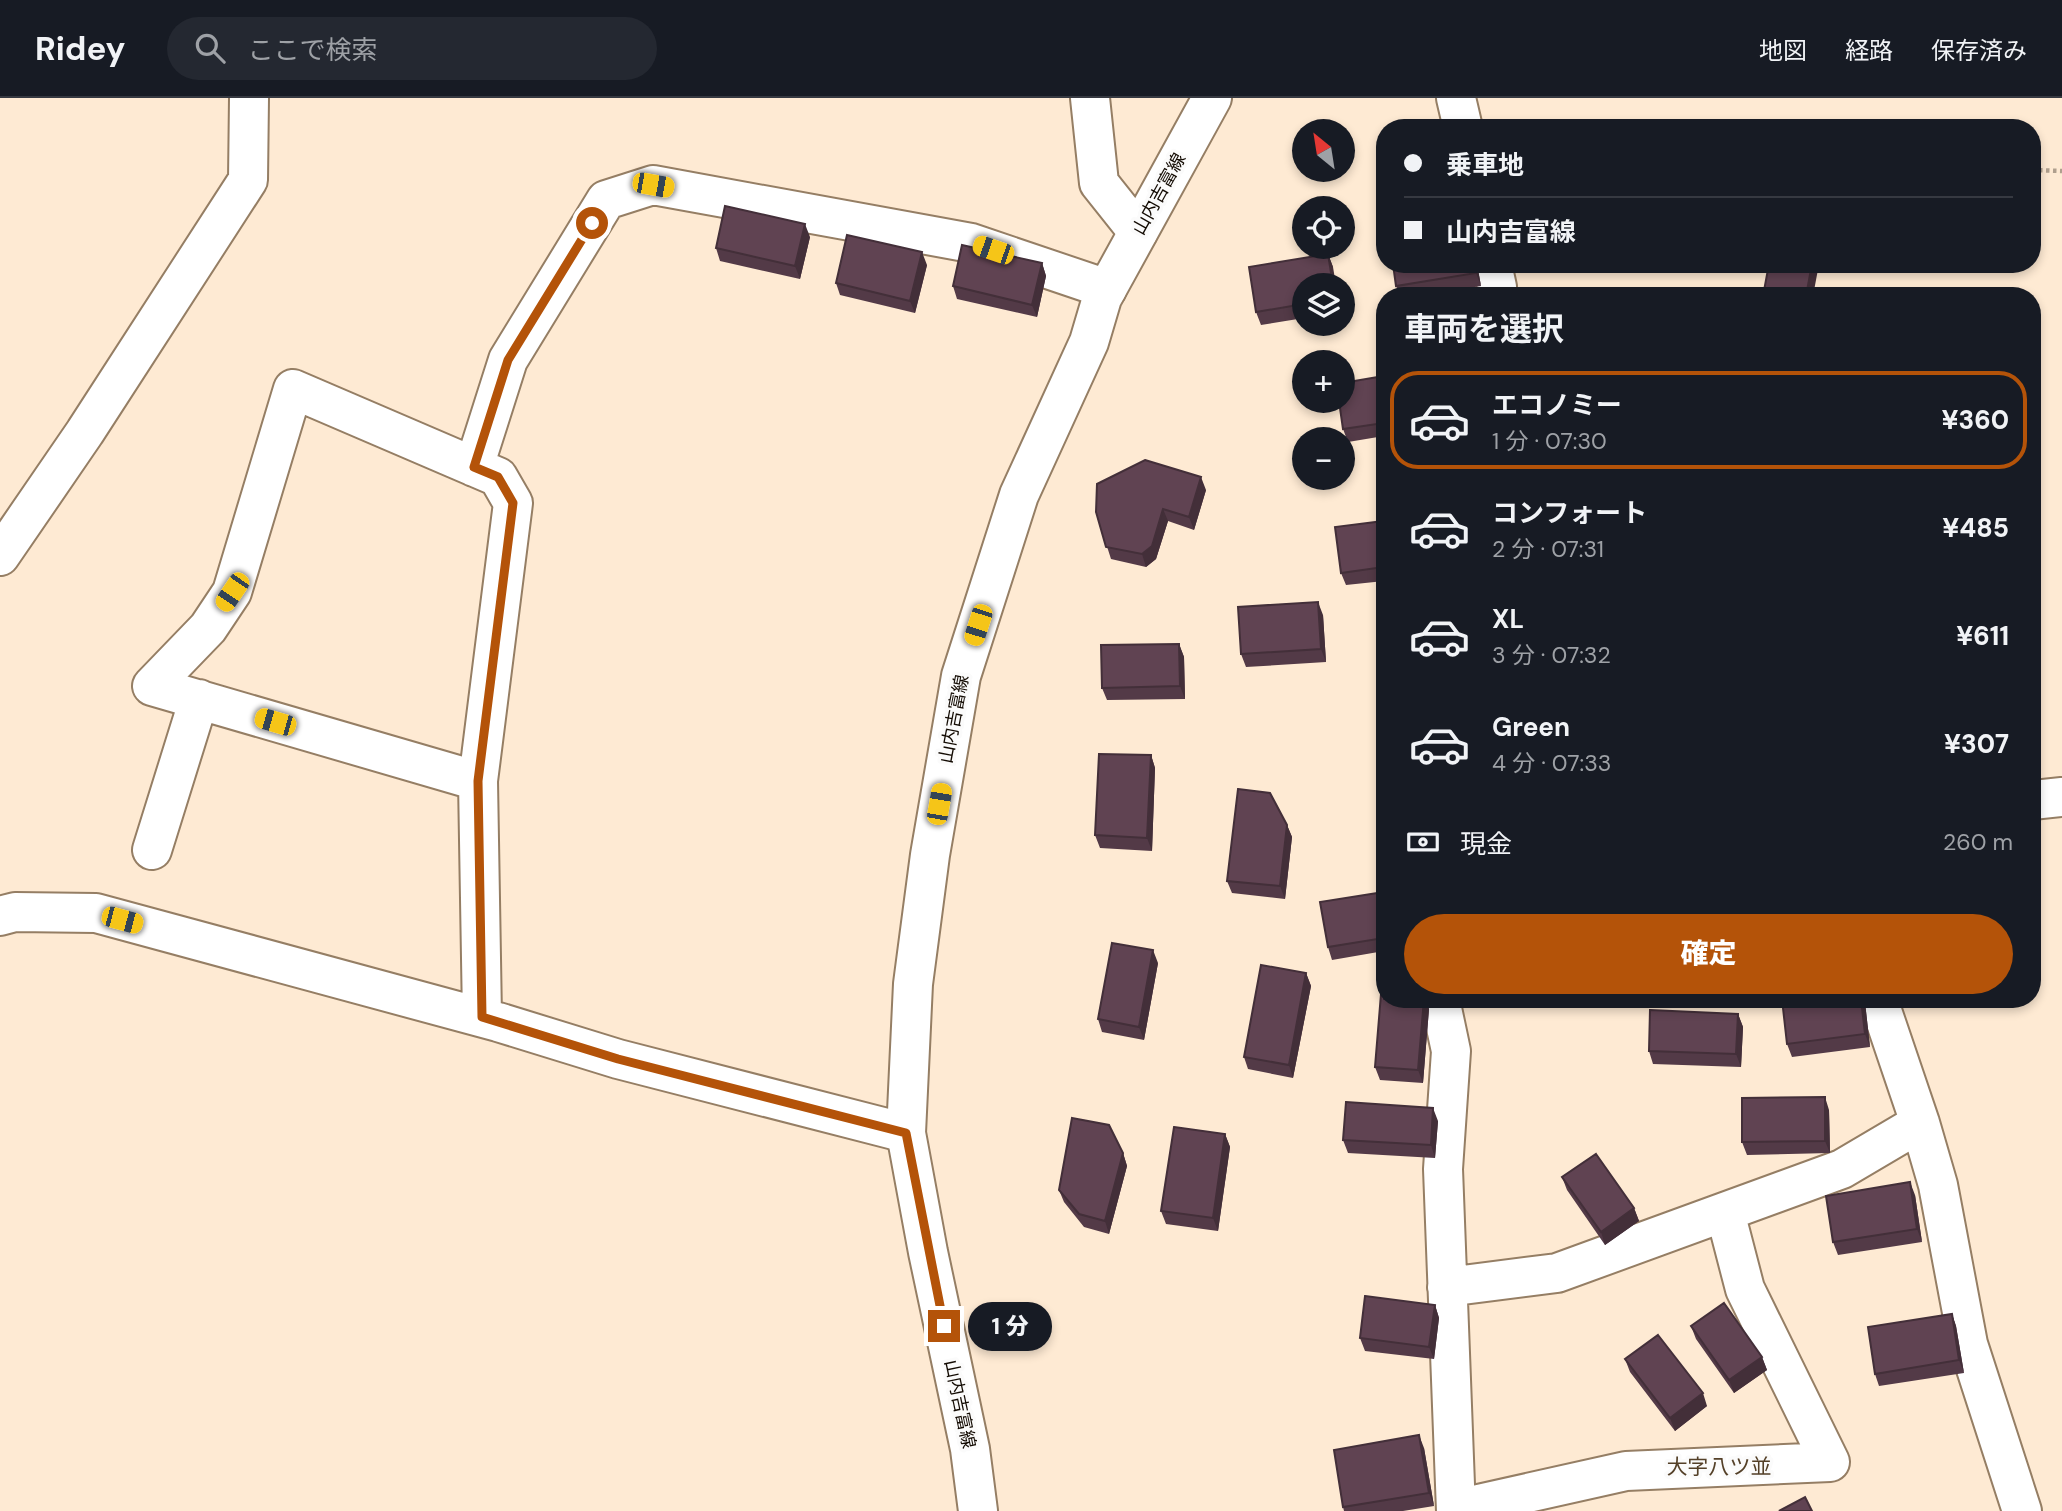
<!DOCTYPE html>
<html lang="ja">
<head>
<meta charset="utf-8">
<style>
	body { margin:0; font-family:"DM Sans","Noto Sans JP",sans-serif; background:#242831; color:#f1f3f6; height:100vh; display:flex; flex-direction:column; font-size:26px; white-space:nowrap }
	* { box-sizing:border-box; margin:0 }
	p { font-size:23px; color:#9ea1a6 }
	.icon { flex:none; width:38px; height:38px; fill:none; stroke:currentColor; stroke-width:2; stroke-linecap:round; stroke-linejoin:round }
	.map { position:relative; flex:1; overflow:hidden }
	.sheet { position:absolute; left:1376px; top:189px; width:665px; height:721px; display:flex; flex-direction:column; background:#171b24; border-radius:28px; box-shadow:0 4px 10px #0003 }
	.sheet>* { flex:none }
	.banner { position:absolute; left:1376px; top:21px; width:665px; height:154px; border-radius:28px; box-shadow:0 4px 10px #0003; display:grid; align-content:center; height:154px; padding:0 28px; background:#171b24 }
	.needle { width:46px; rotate:330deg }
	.controls { position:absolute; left:1292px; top:21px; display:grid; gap:14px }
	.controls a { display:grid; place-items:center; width:63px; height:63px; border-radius:50%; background:#171b24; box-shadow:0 4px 10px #0003; font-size:35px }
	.end { position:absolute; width:32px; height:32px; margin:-16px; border:9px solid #b45309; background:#fff; box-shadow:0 0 0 4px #fff }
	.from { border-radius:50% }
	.bubble { position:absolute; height:49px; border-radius:24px; background:#171b24; box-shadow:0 4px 10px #0003; font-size:23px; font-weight:800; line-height:49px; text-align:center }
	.car { position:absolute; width:21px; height:42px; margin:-21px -10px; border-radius:9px; box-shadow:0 0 5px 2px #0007; background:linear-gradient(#f5c518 24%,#345 0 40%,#f5c518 0 76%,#345 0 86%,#f5c518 0) }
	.banner b { display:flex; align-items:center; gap:24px; height:66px; font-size:26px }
	.banner b+b { border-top:2px solid #363941 }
	.banner i { width:18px; height:18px; background:#f1f3f6 }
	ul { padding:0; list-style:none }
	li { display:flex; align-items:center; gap:21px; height:98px; margin:0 14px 10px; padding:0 14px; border:4px solid transparent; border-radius:28px }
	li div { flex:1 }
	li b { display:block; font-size:26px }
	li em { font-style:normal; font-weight:800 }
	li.on { border-color:#b45309 }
	li>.icon { width:63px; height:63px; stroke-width:1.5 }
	h2 { padding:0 28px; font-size:32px; line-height:84px }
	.pay { display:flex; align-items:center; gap:18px; height:77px; padding:0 28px; font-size:26px }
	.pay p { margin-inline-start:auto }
	.action { display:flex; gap:14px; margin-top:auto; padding:14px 28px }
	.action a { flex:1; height:80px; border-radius:42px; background:#b45309; color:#fff; font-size:28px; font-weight:800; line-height:80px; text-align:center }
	header { display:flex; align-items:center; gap:42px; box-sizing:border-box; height:98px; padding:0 35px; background:#171b24; border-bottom:2px solid #363941 }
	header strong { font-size:33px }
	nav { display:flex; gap:38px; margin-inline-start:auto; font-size:24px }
	.search { width:490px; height:63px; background:#242831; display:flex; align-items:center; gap:18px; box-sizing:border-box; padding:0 24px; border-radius:38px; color:#9ea1a6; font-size:26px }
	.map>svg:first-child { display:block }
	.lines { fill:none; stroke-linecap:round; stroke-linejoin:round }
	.street-casing { stroke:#957e64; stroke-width:42 }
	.secondary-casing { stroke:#957e64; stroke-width:42 }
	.path { stroke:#af9f8d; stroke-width:4.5; stroke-dasharray:3.5 3.5; stroke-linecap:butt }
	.street { stroke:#fff; stroke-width:38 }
	.secondary { stroke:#fff; stroke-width:38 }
	.wall { fill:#533a47 }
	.shaded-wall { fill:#432f39 }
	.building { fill:#604352; stroke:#432f39; stroke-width:2 }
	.route { stroke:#b45309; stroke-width:9 }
	.labels { text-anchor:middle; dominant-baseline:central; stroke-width:7; stroke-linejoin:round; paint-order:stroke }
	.street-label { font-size:18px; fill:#130b03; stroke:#fbfbfb }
	.quarter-label { font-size:21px; fill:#544028; stroke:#fbfbfb }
</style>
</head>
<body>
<header>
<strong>Ridey</strong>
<div class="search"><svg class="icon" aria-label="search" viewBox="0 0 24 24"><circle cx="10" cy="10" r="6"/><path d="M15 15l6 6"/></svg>ここで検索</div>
<nav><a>地図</a><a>経路</a><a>保存済み</a></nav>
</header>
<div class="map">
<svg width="2062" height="1413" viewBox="0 0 2062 1413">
	<rect width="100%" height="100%" fill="#feead3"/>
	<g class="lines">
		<defs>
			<path id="street" d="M1090 0 1099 85 1138 134
				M1456 0 1463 30
				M1492 166 1497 189 1495 198
				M474 369 508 262 606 102 653 87 971 145 1107 191
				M0 458 85 334 248 82 249 0
				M478 683 152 588 208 530 232 494 293 291 498 379 513 405 478 683 482 919
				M2032 702 2062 699
				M152 752 199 601
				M0 818 15 814 96 815 498 924 618 961 906 1035
				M1440 901 1451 953 1443 1071 1456 1413
				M1878 901 1920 1025 1938 1087 1968 1246 2022 1413
				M1447 1189 1557 1175 1842 1071 1920 1025
				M1456 1411 1626 1373 1830 1364 1745 1191 1725 1114"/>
			<path id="secondary" d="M978 1413 970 1351 928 1154 906 1035 913 886 930 757 961 578 1019 397 1089 244 1102 200 1212 0"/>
		</defs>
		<!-- street casing -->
		<use href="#street" class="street-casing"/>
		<!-- secondary casing -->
		<use href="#secondary" class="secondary-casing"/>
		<!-- path -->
		<path class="path" d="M2032 72 2062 73"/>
		<!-- street -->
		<use href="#street" class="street"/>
		<!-- secondary -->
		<use href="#secondary" class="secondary"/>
	</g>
	<!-- wall -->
	<path class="wall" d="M810 139 800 181 720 163 716 150Z
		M1328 156 1333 169 1304 187V220L1261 227 1256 214Z
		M1042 165 1046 178 1037 219 957 201 953 188Z
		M1393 166H1477L1481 188 1418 198H1400L1396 188Z
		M927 167 915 215 840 197 836 185Z
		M1384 278V338L1348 344 1343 331Z
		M1206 392 1194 432 1168 423 1156 461 1146 469 1111 461 1096 414Z
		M1384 423V483L1346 487 1341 475Z
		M1323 517 1326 564 1246 569 1241 556Z
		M1179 546 1184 559 1185 601 1107 602 1102 590Z
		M1151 657 1155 670 1152 753 1100 750 1095 737Z
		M1287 727 1292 739 1285 801 1232 795 1227 783Z
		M1384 794V853L1332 862 1328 849Z
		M1158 865 1144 942 1102 934 1098 921Z
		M1306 875 1311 888 1293 980 1248 971 1244 959Z
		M1384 901H1425L1429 911 1423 985 1380 982 1375 969Z
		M1865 904 1870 949 1792 959 1787 946Z
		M1738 916 1743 929 1741 969 1653 966 1649 953Z
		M1829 1012 1830 1055 1747 1057 1742 1044Z
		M1438 1023 1435 1060 1348 1055 1343 1042Z
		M1225 1036 1230 1049 1218 1133 1166 1126 1161 1113Z
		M1123 1055 1127 1068 1109 1136 1084 1129 1064 1104 1059 1092Z
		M1562 1079 1634 1110 1639 1123 1605 1147 1567 1092Z
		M1915 1097 1922 1144 1838 1157 1833 1144Z
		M1435 1207 1439 1220 1434 1261 1365 1253 1360 1240Z
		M1952 1216 1956 1228 1964 1275 1879 1288 1875 1276Z
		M1691 1228 1762 1259 1767 1272 1734 1295 1696 1241Z
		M1625 1261 1707 1308 1675 1333 1630 1274Z
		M1424 1350 1434 1408 1403 1413H1344L1343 1409Z"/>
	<!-- shaded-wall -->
	<path class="shaded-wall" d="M805 126 810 139 800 181 795 168Z
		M922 154 927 167 915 215 910 203Z
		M1328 156 1333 169 1336 187H1333Z
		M1042 165 1046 178 1037 219 1032 207Z
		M1475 166H1477L1481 188 1476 175Z
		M1812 166H1819L1813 198H1806Z
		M1201 379 1206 392 1194 432 1189 419Z
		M1163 411 1168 423 1156 461 1146 469 1142 456Z
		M1318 504 1323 517 1326 564 1321 551Z
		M1179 546 1184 559 1185 601 1180 588Z
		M1151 657 1155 670 1152 753 1147 740Z
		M1287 727 1292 739 1285 801 1280 788Z
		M1153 852 1158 865 1144 942 1139 929Z
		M1306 875 1311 888 1293 980 1289 967Z
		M1424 901H1425L1429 911 1423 985 1418 972Z
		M1861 901H1864L1865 904 1870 949 1865 936Z
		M1738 916 1743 929 1741 969 1736 956Z
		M1825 999 1829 1012 1830 1055 1825 1043Z
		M1433 1010 1438 1023 1435 1060 1431 1047Z
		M1225 1036 1230 1049 1218 1133 1213 1120Z
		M1123 1055 1127 1068 1109 1136 1105 1123Z
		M1910 1084 1915 1097 1922 1144 1917 1131Z
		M1634 1110 1639 1123 1605 1147 1601 1134Z
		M1435 1207 1439 1220 1434 1261 1429 1249Z
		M1952 1216 1956 1228 1964 1275 1959 1262Z
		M1762 1259 1767 1272 1734 1295 1729 1282Z
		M1703 1295 1707 1308 1675 1333 1670 1320Z
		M1419 1337 1424 1350 1434 1408 1429 1395Z"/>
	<!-- building -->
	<path class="building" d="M725 108 805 126 795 168 716 150Z
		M847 137 922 154 910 203 836 185Z
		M962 147 1042 165 1032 207 953 188Z
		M1328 156 1333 187H1304V206L1256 214 1249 169Z
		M1393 166H1475L1476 175 1396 188Z
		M1769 166H1812L1806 198H1763Z
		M1384 278V325L1343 331 1339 303H1342V285Z
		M1145 362 1201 379 1189 419 1163 411 1152 448 1142 456 1106 449 1096 414 1097 386Z
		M1384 423V469L1341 475 1335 429Z
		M1318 504 1321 551 1241 556 1238 509Z
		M1179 546 1180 588 1102 590 1101 547Z
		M1099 656 1151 657 1147 740 1095 737Z
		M1238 691 1270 695 1287 727 1280 788 1227 783Z
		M1384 794V840L1328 849 1320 804Z
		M1112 845 1153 852 1139 929 1098 921Z
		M1261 867 1306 875 1289 967 1244 959Z
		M1381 896H1384V901H1424L1418 972 1375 969Z
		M1782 901H1861L1865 936 1787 946Z
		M1650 912 1738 916 1736 956 1649 953Z
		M1825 999V1043L1742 1044V1000Z
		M1346 1004 1433 1010 1431 1047 1343 1042Z
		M1072 1020 1109 1027 1123 1055 1105 1123 1079 1116 1059 1092Z
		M1174 1029 1225 1036 1213 1120 1161 1113Z
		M1596 1056 1634 1110 1601 1134 1562 1079Z
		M1910 1084 1917 1131 1833 1144 1826 1098Z
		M1365 1198 1435 1207 1429 1249 1360 1240Z
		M1724 1205 1762 1259 1729 1282 1691 1228Z
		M1952 1216 1959 1262 1875 1276 1868 1229Z
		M1658 1237 1703 1295 1670 1320 1625 1261Z
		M1419 1337 1429 1395 1343 1409 1334 1352Z
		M1805 1399 1812 1413H1779Z"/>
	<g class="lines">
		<!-- route -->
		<path class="route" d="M592 125 508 262 474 369 498 379 513 405 478 683 482 919 618 961 906 1035 944 1228"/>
	</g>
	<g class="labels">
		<!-- street labels -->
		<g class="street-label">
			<text transform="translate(1159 96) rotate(-61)">山内吉富線</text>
			<text transform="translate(954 621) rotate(-79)">山内吉富線</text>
			<text transform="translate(960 1306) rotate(78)">山内吉富線</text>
		</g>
		<!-- quarter labels -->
		<g class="quarter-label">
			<text x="1719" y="1369">大字八ツ並</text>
		</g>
	</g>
</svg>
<div class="controls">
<a><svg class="needle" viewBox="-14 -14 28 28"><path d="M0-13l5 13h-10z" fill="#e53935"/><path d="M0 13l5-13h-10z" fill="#9ea1a6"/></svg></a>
<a><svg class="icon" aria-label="locate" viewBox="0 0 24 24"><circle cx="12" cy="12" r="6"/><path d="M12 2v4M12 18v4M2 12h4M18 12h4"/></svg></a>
<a><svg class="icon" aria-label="layers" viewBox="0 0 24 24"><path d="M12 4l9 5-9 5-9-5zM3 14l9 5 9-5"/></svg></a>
<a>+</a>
<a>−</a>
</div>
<i class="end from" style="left:592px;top:125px"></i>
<i class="end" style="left:944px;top:1228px"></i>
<div class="bubble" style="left:968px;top:1204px;width:84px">1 分</div>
<i class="car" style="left:653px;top:87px;rotate:100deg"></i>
<i class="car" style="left:993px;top:152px;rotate:289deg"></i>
<i class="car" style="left:232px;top:494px;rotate:214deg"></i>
<i class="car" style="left:978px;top:527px;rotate:198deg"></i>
<i class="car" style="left:275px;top:624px;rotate:286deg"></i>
<i class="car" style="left:939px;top:706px;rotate:10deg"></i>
<i class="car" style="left:122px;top:822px;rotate:105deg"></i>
<div class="banner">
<b><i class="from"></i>乗車地</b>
<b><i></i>山内吉富線</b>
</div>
<section class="sheet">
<h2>車両を選択</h2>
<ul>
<li class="on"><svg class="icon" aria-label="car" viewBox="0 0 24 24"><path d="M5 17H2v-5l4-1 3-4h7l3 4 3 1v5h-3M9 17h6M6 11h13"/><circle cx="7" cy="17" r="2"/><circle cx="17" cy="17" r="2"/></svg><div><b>エコノミー</b><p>1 分 · 07:30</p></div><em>¥360</em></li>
<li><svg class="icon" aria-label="car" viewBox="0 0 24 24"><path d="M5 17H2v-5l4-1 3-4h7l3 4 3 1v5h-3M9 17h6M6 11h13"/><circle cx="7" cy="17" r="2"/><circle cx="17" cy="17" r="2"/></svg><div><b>コンフォート</b><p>2 分 · 07:31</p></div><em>¥485</em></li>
<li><svg class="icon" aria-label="car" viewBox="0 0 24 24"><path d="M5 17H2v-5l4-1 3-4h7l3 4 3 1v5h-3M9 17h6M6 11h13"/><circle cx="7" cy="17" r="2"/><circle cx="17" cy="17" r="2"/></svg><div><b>XL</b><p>3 分 · 07:32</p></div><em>¥611</em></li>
<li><svg class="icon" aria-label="car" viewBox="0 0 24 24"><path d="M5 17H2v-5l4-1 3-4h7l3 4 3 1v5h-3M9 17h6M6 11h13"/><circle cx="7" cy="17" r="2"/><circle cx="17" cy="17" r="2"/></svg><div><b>Green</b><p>4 分 · 07:33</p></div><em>¥307</em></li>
</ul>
<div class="pay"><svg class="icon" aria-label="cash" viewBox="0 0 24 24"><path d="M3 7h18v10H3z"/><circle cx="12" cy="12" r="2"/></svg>現金<p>260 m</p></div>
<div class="action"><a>確定</a></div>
</section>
</div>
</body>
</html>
